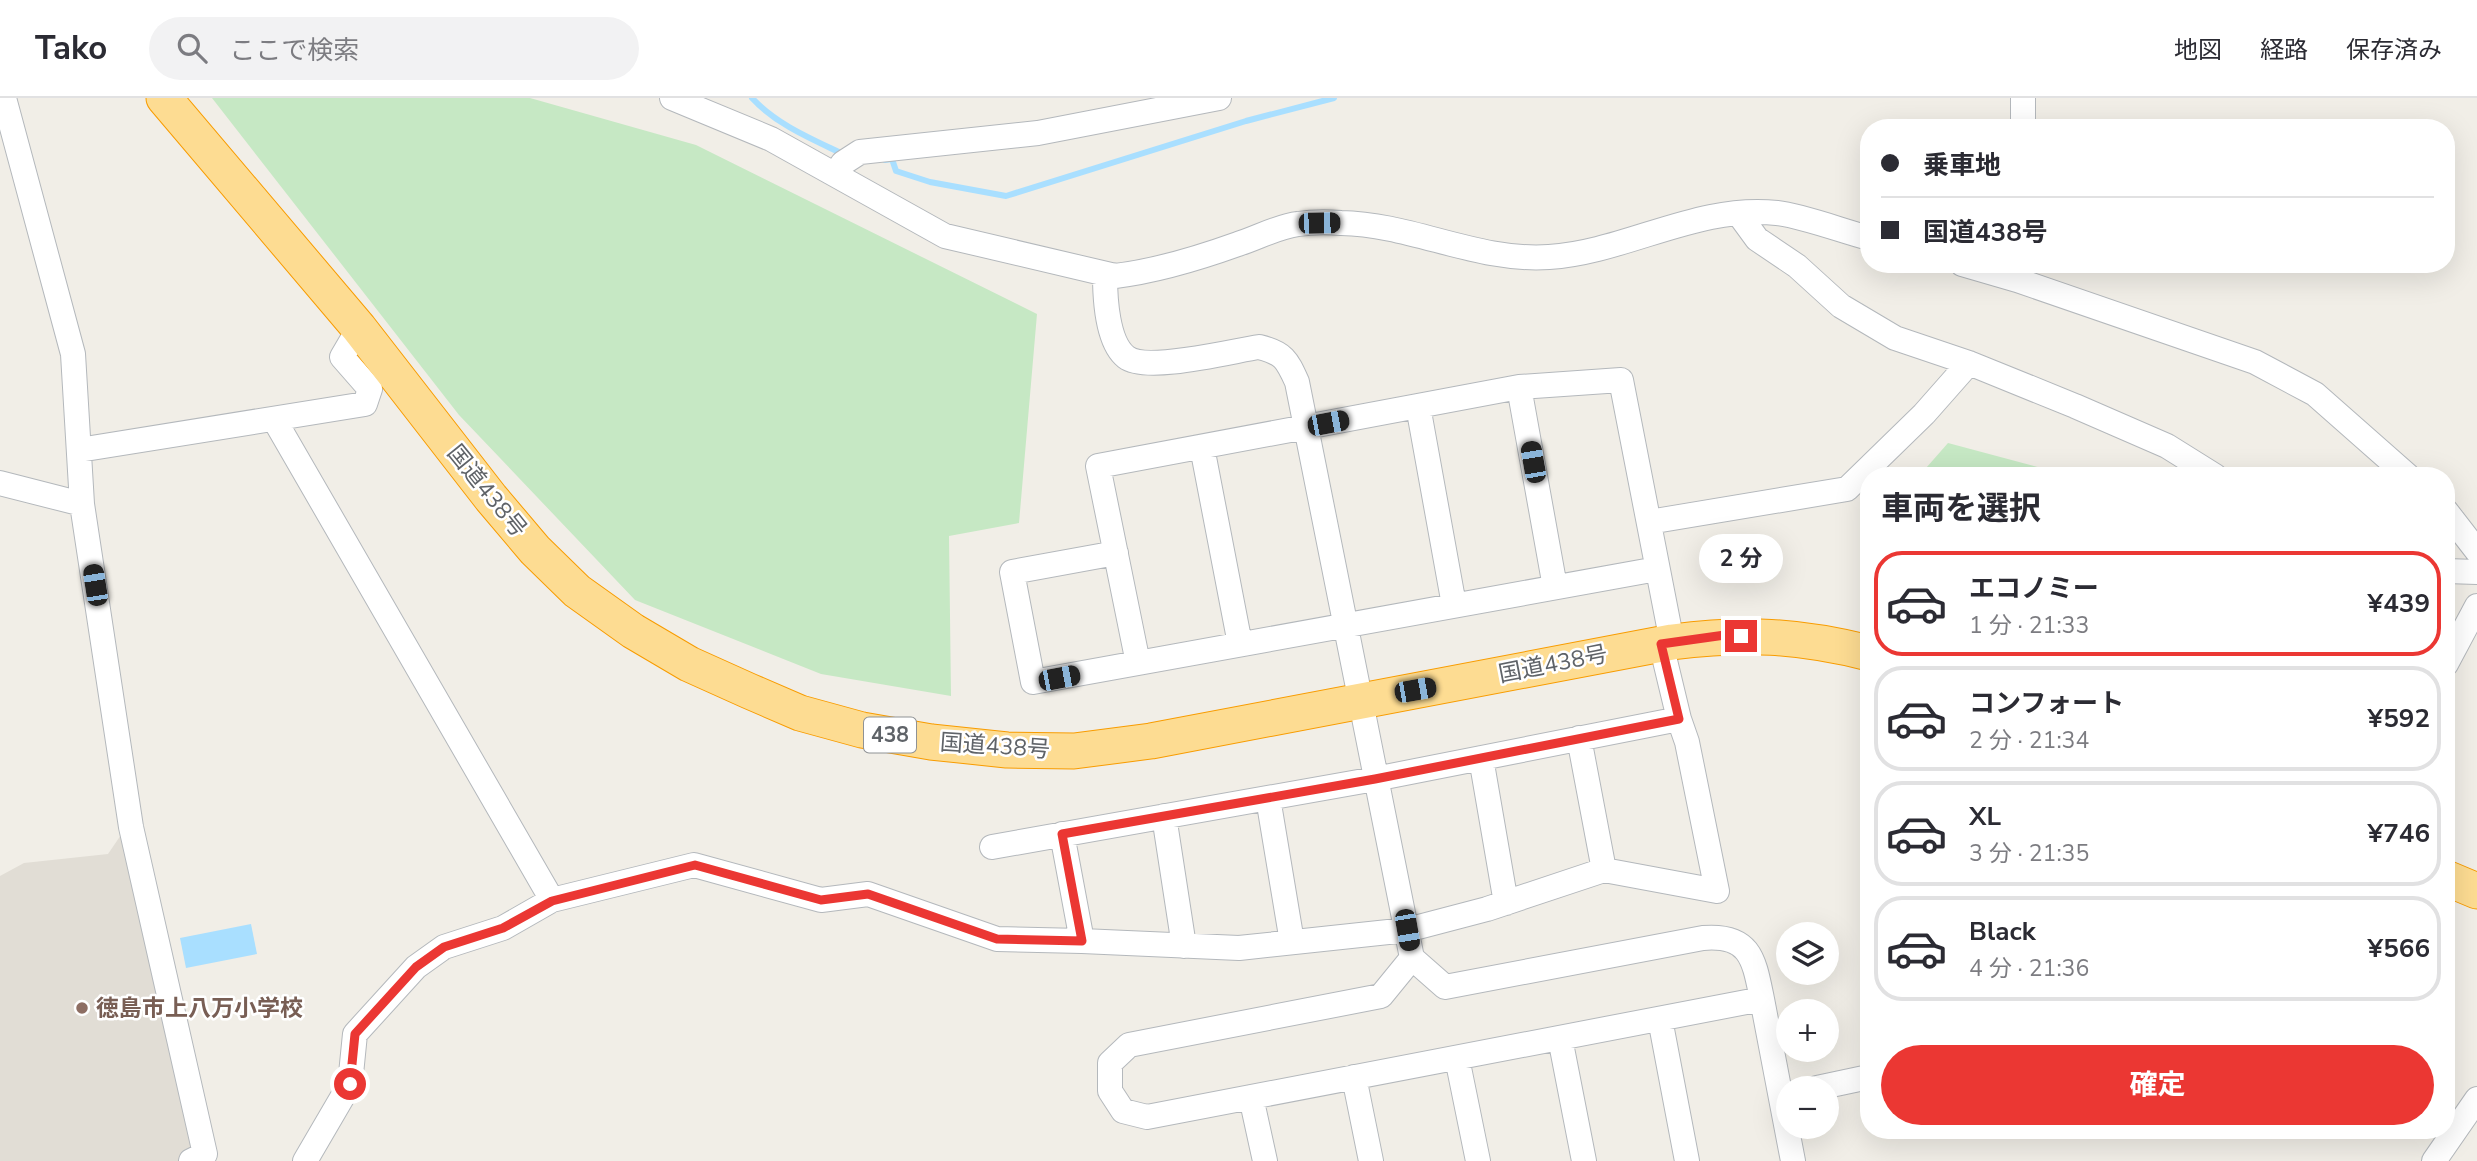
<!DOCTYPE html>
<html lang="ja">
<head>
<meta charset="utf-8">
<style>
	body { margin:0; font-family:"Nunito Sans","Noto Sans JP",sans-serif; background:#f2f2f3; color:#2b2b33; height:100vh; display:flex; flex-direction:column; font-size:26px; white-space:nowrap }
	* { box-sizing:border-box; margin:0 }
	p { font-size:23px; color:#7c7c81 }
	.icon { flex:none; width:38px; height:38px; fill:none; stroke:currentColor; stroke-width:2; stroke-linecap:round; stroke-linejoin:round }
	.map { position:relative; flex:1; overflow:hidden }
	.sheet { position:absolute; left:1860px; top:369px; width:595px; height:672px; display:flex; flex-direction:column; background:#fff; border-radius:28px; box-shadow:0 7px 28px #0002 }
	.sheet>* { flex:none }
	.hud { position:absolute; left:1860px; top:21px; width:595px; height:154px; border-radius:28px; box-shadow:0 7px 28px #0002; display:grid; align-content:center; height:154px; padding:0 21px; background:#fff }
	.controls { position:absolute; left:1776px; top:824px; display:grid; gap:14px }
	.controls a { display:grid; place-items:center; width:63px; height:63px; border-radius:50%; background:#fff; box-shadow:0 7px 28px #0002; font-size:35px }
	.end { position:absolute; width:32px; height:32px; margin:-16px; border:9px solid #eb3733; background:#fff; box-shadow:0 0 0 4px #fff }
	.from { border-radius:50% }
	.bubble { position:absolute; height:49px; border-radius:24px; background:#fff; box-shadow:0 7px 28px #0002; font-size:23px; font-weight:700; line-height:49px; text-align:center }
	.car { position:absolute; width:21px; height:42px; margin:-21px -10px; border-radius:9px; box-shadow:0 0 5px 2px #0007; background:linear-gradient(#222 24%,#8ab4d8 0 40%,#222 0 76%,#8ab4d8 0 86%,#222 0) }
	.hud b { display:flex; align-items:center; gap:24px; height:66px; font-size:26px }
	.hud b+b { border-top:2px solid #e1e1e2 }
	.hud i { width:18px; height:18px; background:#2b2b33 }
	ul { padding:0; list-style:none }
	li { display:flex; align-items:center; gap:21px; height:105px; margin:0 14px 10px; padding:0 7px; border:4px solid #e1e1e2; border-radius:28px }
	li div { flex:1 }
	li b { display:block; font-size:26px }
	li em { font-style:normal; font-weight:700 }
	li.active { border-color:#eb3733 }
	li>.icon { width:63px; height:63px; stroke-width:1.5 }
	h2 { padding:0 21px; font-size:32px; line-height:84px }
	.cta { display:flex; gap:14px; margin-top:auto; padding:14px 21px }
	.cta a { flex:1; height:80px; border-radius:42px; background:#eb3733; color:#fff; font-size:28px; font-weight:700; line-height:80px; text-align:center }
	header { display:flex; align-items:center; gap:42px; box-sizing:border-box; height:98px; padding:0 35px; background:#fff; border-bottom:2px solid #e1e1e2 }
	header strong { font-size:33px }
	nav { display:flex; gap:38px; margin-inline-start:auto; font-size:24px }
	.search { width:490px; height:63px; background:#f2f2f3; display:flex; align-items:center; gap:18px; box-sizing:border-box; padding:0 24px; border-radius:38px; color:#7c7c81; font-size:26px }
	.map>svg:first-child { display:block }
	.education { fill:#e1ddd5 }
	.green { fill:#c6e8c4 }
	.water { fill:#a9dfff }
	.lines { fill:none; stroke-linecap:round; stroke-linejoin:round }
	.stream { stroke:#a9dfff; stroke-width:6 }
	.minor-casing { stroke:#b4b8bc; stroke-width:26 }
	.highway-casing { stroke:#f89c00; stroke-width:37 }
	.minor { stroke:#fff; stroke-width:24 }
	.highway { stroke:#fddc92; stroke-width:35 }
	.route { stroke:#eb3733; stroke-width:9 }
	.education-dot { fill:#8d6e63; stroke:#fff; stroke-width:2.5 }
	.labels { text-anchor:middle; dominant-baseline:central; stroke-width:5; stroke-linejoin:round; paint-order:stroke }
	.shield { fill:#fff; stroke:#8f9295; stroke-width:2 }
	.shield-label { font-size:21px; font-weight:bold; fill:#5f6368 }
	.street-label { font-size:23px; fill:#5f6368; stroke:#fff }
	.education-label { font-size:23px; font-weight:bold; fill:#785e54; stroke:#fff; text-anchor:start }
</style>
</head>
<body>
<header>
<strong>Tako</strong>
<div class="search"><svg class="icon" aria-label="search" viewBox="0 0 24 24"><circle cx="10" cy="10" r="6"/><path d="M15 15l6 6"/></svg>ここで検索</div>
<nav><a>地図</a><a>経路</a><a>保存済み</a></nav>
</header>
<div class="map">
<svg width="2477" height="1063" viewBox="0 0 2477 1063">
	<rect width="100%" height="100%" fill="#f1eee7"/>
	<!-- education -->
	<path class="education" d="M123 734 194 1043 187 1059 178 1063H0V778L24 765 108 756Z"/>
	<!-- green -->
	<path class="green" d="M212 0H530L696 47 1037 216 1019 425 949 438 951 598 821 576 635 502 459 317Z
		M1948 345 2071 378H1919Z"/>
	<!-- water -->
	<path class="water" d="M251 826 257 856 186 870 180 840Z"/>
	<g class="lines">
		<!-- stream -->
		<path class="stream" d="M752 0C777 27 812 41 845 57
			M885 62 892 61 896 73 930 84 1006 98 1246 23 1334 0"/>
		<defs>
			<path id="minor" d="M4 0 73 256 82 406 131 729 205 1056 191 1063
				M672 0 771 41 945 138 1115 178C1157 173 1199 160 1238 146 1257 140 1279 128 1298 126 1312 124 1327 124 1341 125 1412 126 1477 164 1549 159 1626 154 1698 106 1777 115 1803 118 1842 133 1869 140
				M2023 0V30
				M836 75 843 65 860 54 1038 35 1219 0
				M1738 115 1757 141 1797 168 1841 208 1895 240 1969 265 2075 308 2167 348 2215 378
				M1962 166 2017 182 2255 264 2315 296 2408 378
				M1105 177C1105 200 1107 244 1126 259 1146 275 1232 253 1259 249 1284 255 1287 262 1297 284L1412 860 1381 898 1129 947 1110 965V993L1123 1013 1147 1019 1762 901C1754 862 1751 836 1703 840L1445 889 1412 860
				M1519 289 1555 489
				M1418 308 1454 507
				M274 321 552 802 694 767 821 802 868 796 997 841 1082 843
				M1202 349 1240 546
				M79 352 365 306 370 291 342 259 359 230
				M0 385 82 406
				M2446 413 2477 453
				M1649 424 1847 391 1924 316 1969 265
				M1116 455 1012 474 1033 584 1657 471
				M2446 473 2477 474
				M1138 565 1098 368 1519 289 1621 282 1672 544
				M2446 566 2477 508
				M1579 640 1604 772
				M1481 660 1506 805
				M1268 700 1292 844
				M1164 718 1184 848
				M1062 736 1082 843 1239 850 1407 832 1487 811 1604 772 1717 793 1687 644 1679 621 1661 546
				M992 749 1375 681 1679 621
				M1762 901 1793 1063
				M1660 921 1687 1063
				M1560 940 1584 1063
				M1457 960 1478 1063
				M1354 979 1371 1063
				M1817 990 1864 980
				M1251 999 1265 1063
				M305 1063 350 986 355 936 416 869 444 849 503 830 552 802
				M2434 1063 2477 1001"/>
			<path id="highway" d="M164 0 359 230 491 400 535 452 577 493 633 533 689 566 749 593 800 615 862 632 931 644 1007 652 1074 653 1151 643 1672 544C1745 535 1797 537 1869 555
				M2446 780 2477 793"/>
		</defs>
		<!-- minor casing -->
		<use href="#minor" class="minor-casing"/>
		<!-- highway casing -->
		<use href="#highway" class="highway-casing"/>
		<!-- minor -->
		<use href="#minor" class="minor"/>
		<!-- highway -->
		<use href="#highway" class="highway"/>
	</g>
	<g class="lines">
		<!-- route -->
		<path class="route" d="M350 986 355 936 416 869 444 849 503 830 552 803 695 767 821 802 868 796 997 841 1082 843 1062 736 1375 681 1679 621 1661 546 1725 537 1741 538"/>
	</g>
	<!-- markers -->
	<circle class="education-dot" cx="82" cy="910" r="7"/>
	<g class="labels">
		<!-- shield labels -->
		<rect class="shield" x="864" y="619.5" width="52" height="35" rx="5"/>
		<g class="shield-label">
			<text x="890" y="637">438</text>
		</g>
		<!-- street labels -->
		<g class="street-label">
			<text transform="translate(487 393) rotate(51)">国道438号</text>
			<text transform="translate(1553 566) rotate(-11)">国道438号</text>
			<text transform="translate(995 648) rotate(4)">国道438号</text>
		</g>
		<!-- education labels -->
		<g class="education-label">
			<text x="96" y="910">徳島市上八万小学校</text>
		</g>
	</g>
</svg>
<div class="controls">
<a><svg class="icon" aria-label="layers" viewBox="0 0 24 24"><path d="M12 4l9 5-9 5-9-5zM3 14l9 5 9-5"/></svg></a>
<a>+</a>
<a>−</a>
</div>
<i class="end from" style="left:350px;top:986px"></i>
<i class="end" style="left:1741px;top:538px"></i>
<div class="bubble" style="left:1699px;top:436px;width:84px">2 分</div>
<i class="car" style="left:1319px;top:125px;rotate:89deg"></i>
<i class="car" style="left:1328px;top:325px;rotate:79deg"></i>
<i class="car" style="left:1533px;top:364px;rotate:350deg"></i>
<i class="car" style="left:95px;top:487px;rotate:351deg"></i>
<i class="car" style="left:1059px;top:580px;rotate:79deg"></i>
<i class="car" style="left:1415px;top:592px;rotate:80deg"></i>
<i class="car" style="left:1407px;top:832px;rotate:170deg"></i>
<div class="hud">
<b><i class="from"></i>乗車地</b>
<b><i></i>国道438号</b>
</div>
<section class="sheet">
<h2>車両を選択</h2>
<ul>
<li class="active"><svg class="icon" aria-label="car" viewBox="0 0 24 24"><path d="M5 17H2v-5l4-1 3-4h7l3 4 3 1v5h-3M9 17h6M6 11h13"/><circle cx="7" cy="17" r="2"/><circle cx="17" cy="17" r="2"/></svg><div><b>エコノミー</b><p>1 分 · 21:33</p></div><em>¥439</em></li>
<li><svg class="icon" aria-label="car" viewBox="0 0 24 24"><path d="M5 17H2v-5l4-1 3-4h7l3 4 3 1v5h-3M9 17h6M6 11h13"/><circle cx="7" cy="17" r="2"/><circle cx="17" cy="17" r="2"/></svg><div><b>コンフォート</b><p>2 分 · 21:34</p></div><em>¥592</em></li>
<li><svg class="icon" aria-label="car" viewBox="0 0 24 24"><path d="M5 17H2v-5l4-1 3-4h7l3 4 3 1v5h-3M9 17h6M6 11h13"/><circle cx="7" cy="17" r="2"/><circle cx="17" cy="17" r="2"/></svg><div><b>XL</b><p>3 分 · 21:35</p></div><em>¥746</em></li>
<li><svg class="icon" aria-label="car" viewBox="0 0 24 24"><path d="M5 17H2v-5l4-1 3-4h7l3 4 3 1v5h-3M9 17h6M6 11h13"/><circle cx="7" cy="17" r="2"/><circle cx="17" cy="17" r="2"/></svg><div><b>Black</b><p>4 分 · 21:36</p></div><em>¥566</em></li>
</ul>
<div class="cta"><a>確定</a></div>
</section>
</div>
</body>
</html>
